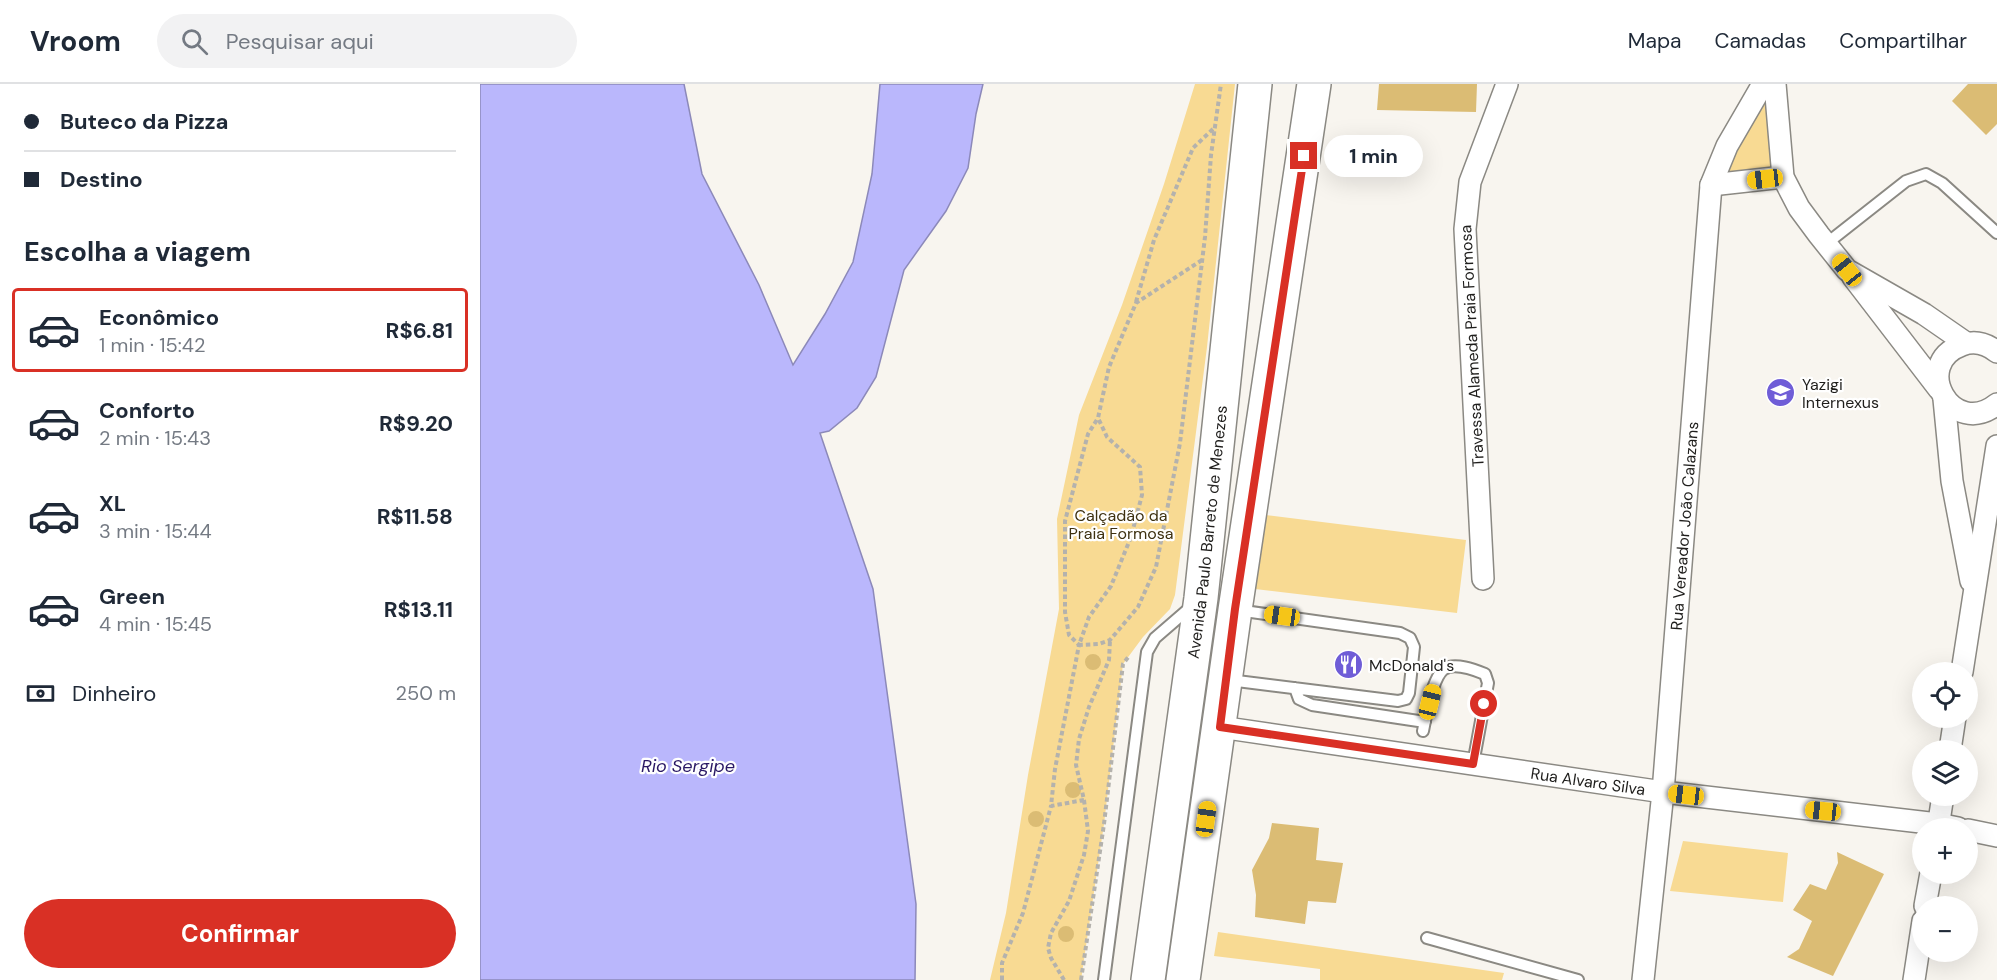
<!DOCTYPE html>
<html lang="pt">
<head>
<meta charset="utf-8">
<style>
	body { margin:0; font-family:"DM Sans",sans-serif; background:#f2f2f3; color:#1f2937; height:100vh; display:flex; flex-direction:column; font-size:22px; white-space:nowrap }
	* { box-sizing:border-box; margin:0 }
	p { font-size:20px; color:#747a83 }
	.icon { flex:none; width:33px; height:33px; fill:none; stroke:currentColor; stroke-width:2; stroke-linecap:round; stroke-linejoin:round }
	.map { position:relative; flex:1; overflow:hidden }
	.panel { display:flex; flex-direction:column; background:#fff; width:480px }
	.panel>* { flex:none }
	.guide { display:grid; align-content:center; height:132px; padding:0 24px; background:#fff }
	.tools { position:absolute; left:1432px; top:578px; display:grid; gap:12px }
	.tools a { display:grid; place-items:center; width:66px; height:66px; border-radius:50%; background:#fff; box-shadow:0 6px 24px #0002; font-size:30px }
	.end { position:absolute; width:27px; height:27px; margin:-14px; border:8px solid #d93025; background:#fff; box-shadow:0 0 0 3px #fff }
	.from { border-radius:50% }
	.bubble { position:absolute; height:42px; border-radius:21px; background:#fff; box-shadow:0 6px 24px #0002; font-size:20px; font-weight:700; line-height:42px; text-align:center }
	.car { position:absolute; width:18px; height:36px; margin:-18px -9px; border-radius:8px; box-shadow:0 0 4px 2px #0007; background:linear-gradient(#f5c518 24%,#345 0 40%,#f5c518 0 76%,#345 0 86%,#f5c518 0) }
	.guide b { display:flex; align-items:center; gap:21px; height:57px; font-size:22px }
	.guide b+b { border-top:2px solid #e0e1e3 }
	.guide i { width:15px; height:15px; background:#1f2937 }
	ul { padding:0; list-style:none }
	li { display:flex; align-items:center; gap:18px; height:84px; margin:0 12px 9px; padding:0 12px; border:3px solid transparent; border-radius:6px }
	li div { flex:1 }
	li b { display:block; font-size:22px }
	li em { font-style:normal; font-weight:700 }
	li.current { border-color:#d93025 }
	li>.icon { width:54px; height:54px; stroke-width:1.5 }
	h2 { padding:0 24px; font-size:27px; line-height:72px }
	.pay { display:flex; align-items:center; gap:15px; height:66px; padding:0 24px; font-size:22px }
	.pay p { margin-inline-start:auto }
	.cta { display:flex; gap:12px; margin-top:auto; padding:12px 24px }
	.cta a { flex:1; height:69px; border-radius:36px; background:#d93025; color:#fff; font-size:24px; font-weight:700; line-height:69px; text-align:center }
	header { display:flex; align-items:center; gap:36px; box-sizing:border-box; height:84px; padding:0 30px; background:#fff; border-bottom:2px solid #e0e1e3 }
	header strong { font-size:28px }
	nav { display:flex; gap:33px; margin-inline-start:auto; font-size:21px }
	.search { width:420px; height:54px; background:#f2f2f3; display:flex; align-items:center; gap:15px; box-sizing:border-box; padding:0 21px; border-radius:33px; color:#747a83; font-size:22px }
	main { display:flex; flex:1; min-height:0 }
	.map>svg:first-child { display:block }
	.green { fill:#f8da93 }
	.water { fill:#bab7fc; stroke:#8c89b9; stroke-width:1.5 }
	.building { fill:#dbbc74 }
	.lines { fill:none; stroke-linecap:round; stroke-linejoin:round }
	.lane-casing { stroke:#8b8983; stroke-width:14 }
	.street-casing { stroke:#8b8983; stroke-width:24 }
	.primary-casing { stroke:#8b8983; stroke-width:36 }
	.path { stroke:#b4b2ad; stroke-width:4; stroke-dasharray:4.5 3; stroke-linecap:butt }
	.lane { stroke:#fff; stroke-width:10 }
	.street { stroke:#fff; stroke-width:21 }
	.primary { stroke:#fff; stroke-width:33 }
	.route { stroke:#d93025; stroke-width:8 }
	.labels { text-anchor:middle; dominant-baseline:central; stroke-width:4.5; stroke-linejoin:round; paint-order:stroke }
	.street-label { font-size:16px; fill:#1f1e1c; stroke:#fff }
	.poi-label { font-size:16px; fill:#1f1e1c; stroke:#fff; text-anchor:start }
	.park-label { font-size:16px; fill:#3e3111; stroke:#fff }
	.water-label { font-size:18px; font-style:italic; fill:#2a1865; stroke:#fff }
</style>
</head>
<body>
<header>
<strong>Vroom</strong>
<div class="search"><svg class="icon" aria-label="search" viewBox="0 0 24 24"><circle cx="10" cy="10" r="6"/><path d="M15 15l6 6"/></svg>Pesquisar aqui</div>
<nav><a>Mapa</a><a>Camadas</a><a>Compartilhar</a></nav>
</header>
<main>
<section class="panel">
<div class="guide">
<b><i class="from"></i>Buteco da Pizza</b>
<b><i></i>Destino</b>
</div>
<h2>Escolha a viagem</h2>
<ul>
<li class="current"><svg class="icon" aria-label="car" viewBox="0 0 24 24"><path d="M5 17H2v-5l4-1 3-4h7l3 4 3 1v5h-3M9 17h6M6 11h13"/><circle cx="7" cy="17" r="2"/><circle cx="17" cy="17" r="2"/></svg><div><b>Econômico</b><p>1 min · 15:42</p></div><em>R$6.81</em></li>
<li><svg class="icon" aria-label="car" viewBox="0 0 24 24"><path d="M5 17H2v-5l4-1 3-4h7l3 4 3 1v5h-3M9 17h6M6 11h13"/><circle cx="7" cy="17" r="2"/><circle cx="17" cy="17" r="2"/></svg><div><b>Conforto</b><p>2 min · 15:43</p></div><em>R$9.20</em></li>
<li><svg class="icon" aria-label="car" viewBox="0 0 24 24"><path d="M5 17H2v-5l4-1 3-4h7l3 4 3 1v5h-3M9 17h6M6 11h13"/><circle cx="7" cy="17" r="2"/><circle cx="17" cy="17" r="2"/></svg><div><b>XL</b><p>3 min · 15:44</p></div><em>R$11.58</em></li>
<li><svg class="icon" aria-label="car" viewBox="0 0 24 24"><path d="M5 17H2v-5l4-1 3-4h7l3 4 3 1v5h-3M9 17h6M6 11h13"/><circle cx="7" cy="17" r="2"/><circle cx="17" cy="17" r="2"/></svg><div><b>Green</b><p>4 min · 15:45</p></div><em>R$13.11</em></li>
</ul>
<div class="pay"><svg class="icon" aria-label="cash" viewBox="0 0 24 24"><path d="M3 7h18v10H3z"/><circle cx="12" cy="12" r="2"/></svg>Dinheiro<p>250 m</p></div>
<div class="cta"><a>Confirmar</a></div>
</section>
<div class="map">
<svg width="1517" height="896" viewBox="0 0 1517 896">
	<rect width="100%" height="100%" fill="#f8f5ef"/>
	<!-- green -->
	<path class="green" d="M715 0H755L727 263 695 511 690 525 663 553 643 580 624 740 601 896H510L526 829 548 691 579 525 577 435 599 331 642 221 684 100Z
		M1286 6 1294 86 1243 90Z
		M785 431 986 456 977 529 775 505Z
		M1203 757 1308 769 1303 818 1190 807Z
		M738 848 1024 889 1022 896H840V885L734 872Z"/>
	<!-- water -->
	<path class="water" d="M0 0H204L222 90 279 201 313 281 345 230 373 178 392 90 400 0H503L496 30 488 84 466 127 424 186 396 293 377 324 349 347 340 349 393 505 436 820 435 896H0Z"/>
	<!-- building -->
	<path class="building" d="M899 0H997L996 28 897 26Z
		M1488 0H1517V40L1506 51 1472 17Z
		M605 578a8 8 0 1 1 16 0a8 8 0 1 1-16 0Z
		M585 706a8 8 0 1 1 16 0a8 8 0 1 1-16 0Z
		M548 735a8 8 0 1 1 16 0a8 8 0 1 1-16 0Z
		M792 739 839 744 836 776 863 779 856 819 828 817 825 840 775 833 776 811 772 786 789 754Z
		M1357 768 1404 790 1353 892 1307 873 1319 865 1332 837 1313 826 1330 800 1346 806 1358 779Z
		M578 850a8 8 0 1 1 16 0a8 8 0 1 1-16 0Z"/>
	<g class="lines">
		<defs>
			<path id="lane" d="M1346 160 1426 97 1446 90 1462 99 1517 149
				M749 596 918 617 926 615 929 609 934 563 930 554 920 549 757 526
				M815 604 819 615 832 621 945 638
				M943 647C946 632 952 594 964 585 975 578 995 586 1005 590L1008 599 993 680
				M947 854 1098 896
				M624 896 667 568 675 554 712 522"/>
			<g id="street">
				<path d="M1295 0 1303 93 1319 124 1339 151 1367 186 1444 230 1486 259"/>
				<path d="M1231 101 1303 93"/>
				<path d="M1373 193 1459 305"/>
				<path d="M1517 268C1507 260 1495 256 1482 261 1430 280 1472 356 1517 320"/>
				<path d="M1464 315 1472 397 1491 497"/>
				<path d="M1003 495 985 145 990 98 1027 0"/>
				<path d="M1482 588 1517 362"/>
				<path id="s1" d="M740 643 1183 708 1458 740 1478 744"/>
				<path d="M1470 666 1475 633"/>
				<path d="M1458 744 1463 711"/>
				<path d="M1488 746 1517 752"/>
				<path d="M1445 822 1451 789"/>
				<path id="s2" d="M1163 896 1183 708 1231 101 1247 62 1283 0"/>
				<path d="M1434 896 1443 837"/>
			</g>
			<g id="primary">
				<path id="s3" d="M668 896 721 514 775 0"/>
				<path d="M703 896 755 526 834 0"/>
			</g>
		</defs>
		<!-- lane casing -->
		<use href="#lane" class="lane-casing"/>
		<!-- street casing -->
		<use href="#street" class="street-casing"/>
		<!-- primary casing -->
		<use href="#primary" class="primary-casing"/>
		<!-- path -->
		<path class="path" d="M722 176 656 219 629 283 618 334 627 353 660 383 662 411 651 453 631 502 609 533 599 561 619 560 630 556 658 523 676 483 700 359 725 153 731 71 741 0
			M656 218 674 156 713 64 734 44
			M604 716 571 722 575 685 599 561 589 551 585 528V437L608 350 618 334
			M522 896V879L543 829 571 722
			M584 896 571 874 568 864 571 849 589 817 604 771 608 747 604 716 596 681 599 655 609 623 629 576 630 556
			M601 896 624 740 643 580 649 572"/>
		<!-- lane -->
		<use href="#lane" class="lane"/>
		<!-- street -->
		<use href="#street" class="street"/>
		<!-- primary -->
		<use href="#primary" class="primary"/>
	</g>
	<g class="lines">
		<!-- route -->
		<path class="route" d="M824 72 755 525 740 643 993 680 1004 620"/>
	</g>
	<!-- icons -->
	<defs>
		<symbol id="school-disc" viewBox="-11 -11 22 22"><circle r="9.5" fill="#6f5dd7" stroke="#fff"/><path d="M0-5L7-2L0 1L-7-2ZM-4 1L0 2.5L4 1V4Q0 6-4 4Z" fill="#fff"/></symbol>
		<symbol id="restaurant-disc" viewBox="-11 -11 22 22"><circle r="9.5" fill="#6f5dd7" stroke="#fff"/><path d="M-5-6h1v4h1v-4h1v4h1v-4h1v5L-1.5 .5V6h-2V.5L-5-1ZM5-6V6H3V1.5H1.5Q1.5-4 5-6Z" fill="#fff"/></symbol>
	</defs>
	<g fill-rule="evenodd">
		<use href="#school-disc" x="1284" y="292" width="33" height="33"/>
		<use href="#restaurant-disc" x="852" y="564" width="33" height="33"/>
	</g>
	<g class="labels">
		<!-- street labels -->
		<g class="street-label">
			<text transform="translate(992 262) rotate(-93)">Travessa Alameda Praia Formosa</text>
			<text stroke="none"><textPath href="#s2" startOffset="456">Rua Vereador João Calazans</textPath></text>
			<text stroke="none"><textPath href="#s3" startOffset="452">Avenida Paulo Barreto de Menezes</textPath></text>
			<text stroke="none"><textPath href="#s1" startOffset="372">Rua Alvaro Silva</textPath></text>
		</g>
		<!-- poi labels -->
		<g class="poi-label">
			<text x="1322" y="300">Yazigi<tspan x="1322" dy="18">Internexus</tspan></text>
			<text x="889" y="581">McDonald's</text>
		</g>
		<!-- park labels -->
		<g class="park-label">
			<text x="641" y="431">Calçadão da<tspan x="641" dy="18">Praia Formosa</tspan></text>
		</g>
		<!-- water labels -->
		<g class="water-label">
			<text x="208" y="682">Rio Sergipe</text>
		</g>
	</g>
</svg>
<div class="tools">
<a><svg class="icon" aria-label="locate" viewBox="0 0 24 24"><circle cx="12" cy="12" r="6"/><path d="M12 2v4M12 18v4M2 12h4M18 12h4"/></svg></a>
<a><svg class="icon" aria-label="layers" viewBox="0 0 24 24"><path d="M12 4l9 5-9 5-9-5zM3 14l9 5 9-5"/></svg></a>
<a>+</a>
<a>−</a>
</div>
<i class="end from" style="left:1004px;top:620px"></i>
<i class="end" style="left:824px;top:72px"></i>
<div class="bubble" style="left:844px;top:51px;width:99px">1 min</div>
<i class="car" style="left:1285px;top:95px;rotate:263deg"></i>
<i class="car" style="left:1367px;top:186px;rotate:321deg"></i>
<i class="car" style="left:802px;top:532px;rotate:278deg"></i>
<i class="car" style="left:950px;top:618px;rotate:14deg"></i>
<i class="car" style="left:1206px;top:711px;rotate:277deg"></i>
<i class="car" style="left:1343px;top:727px;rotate:276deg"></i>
<i class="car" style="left:726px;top:735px;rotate:8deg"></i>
</div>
</main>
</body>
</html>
